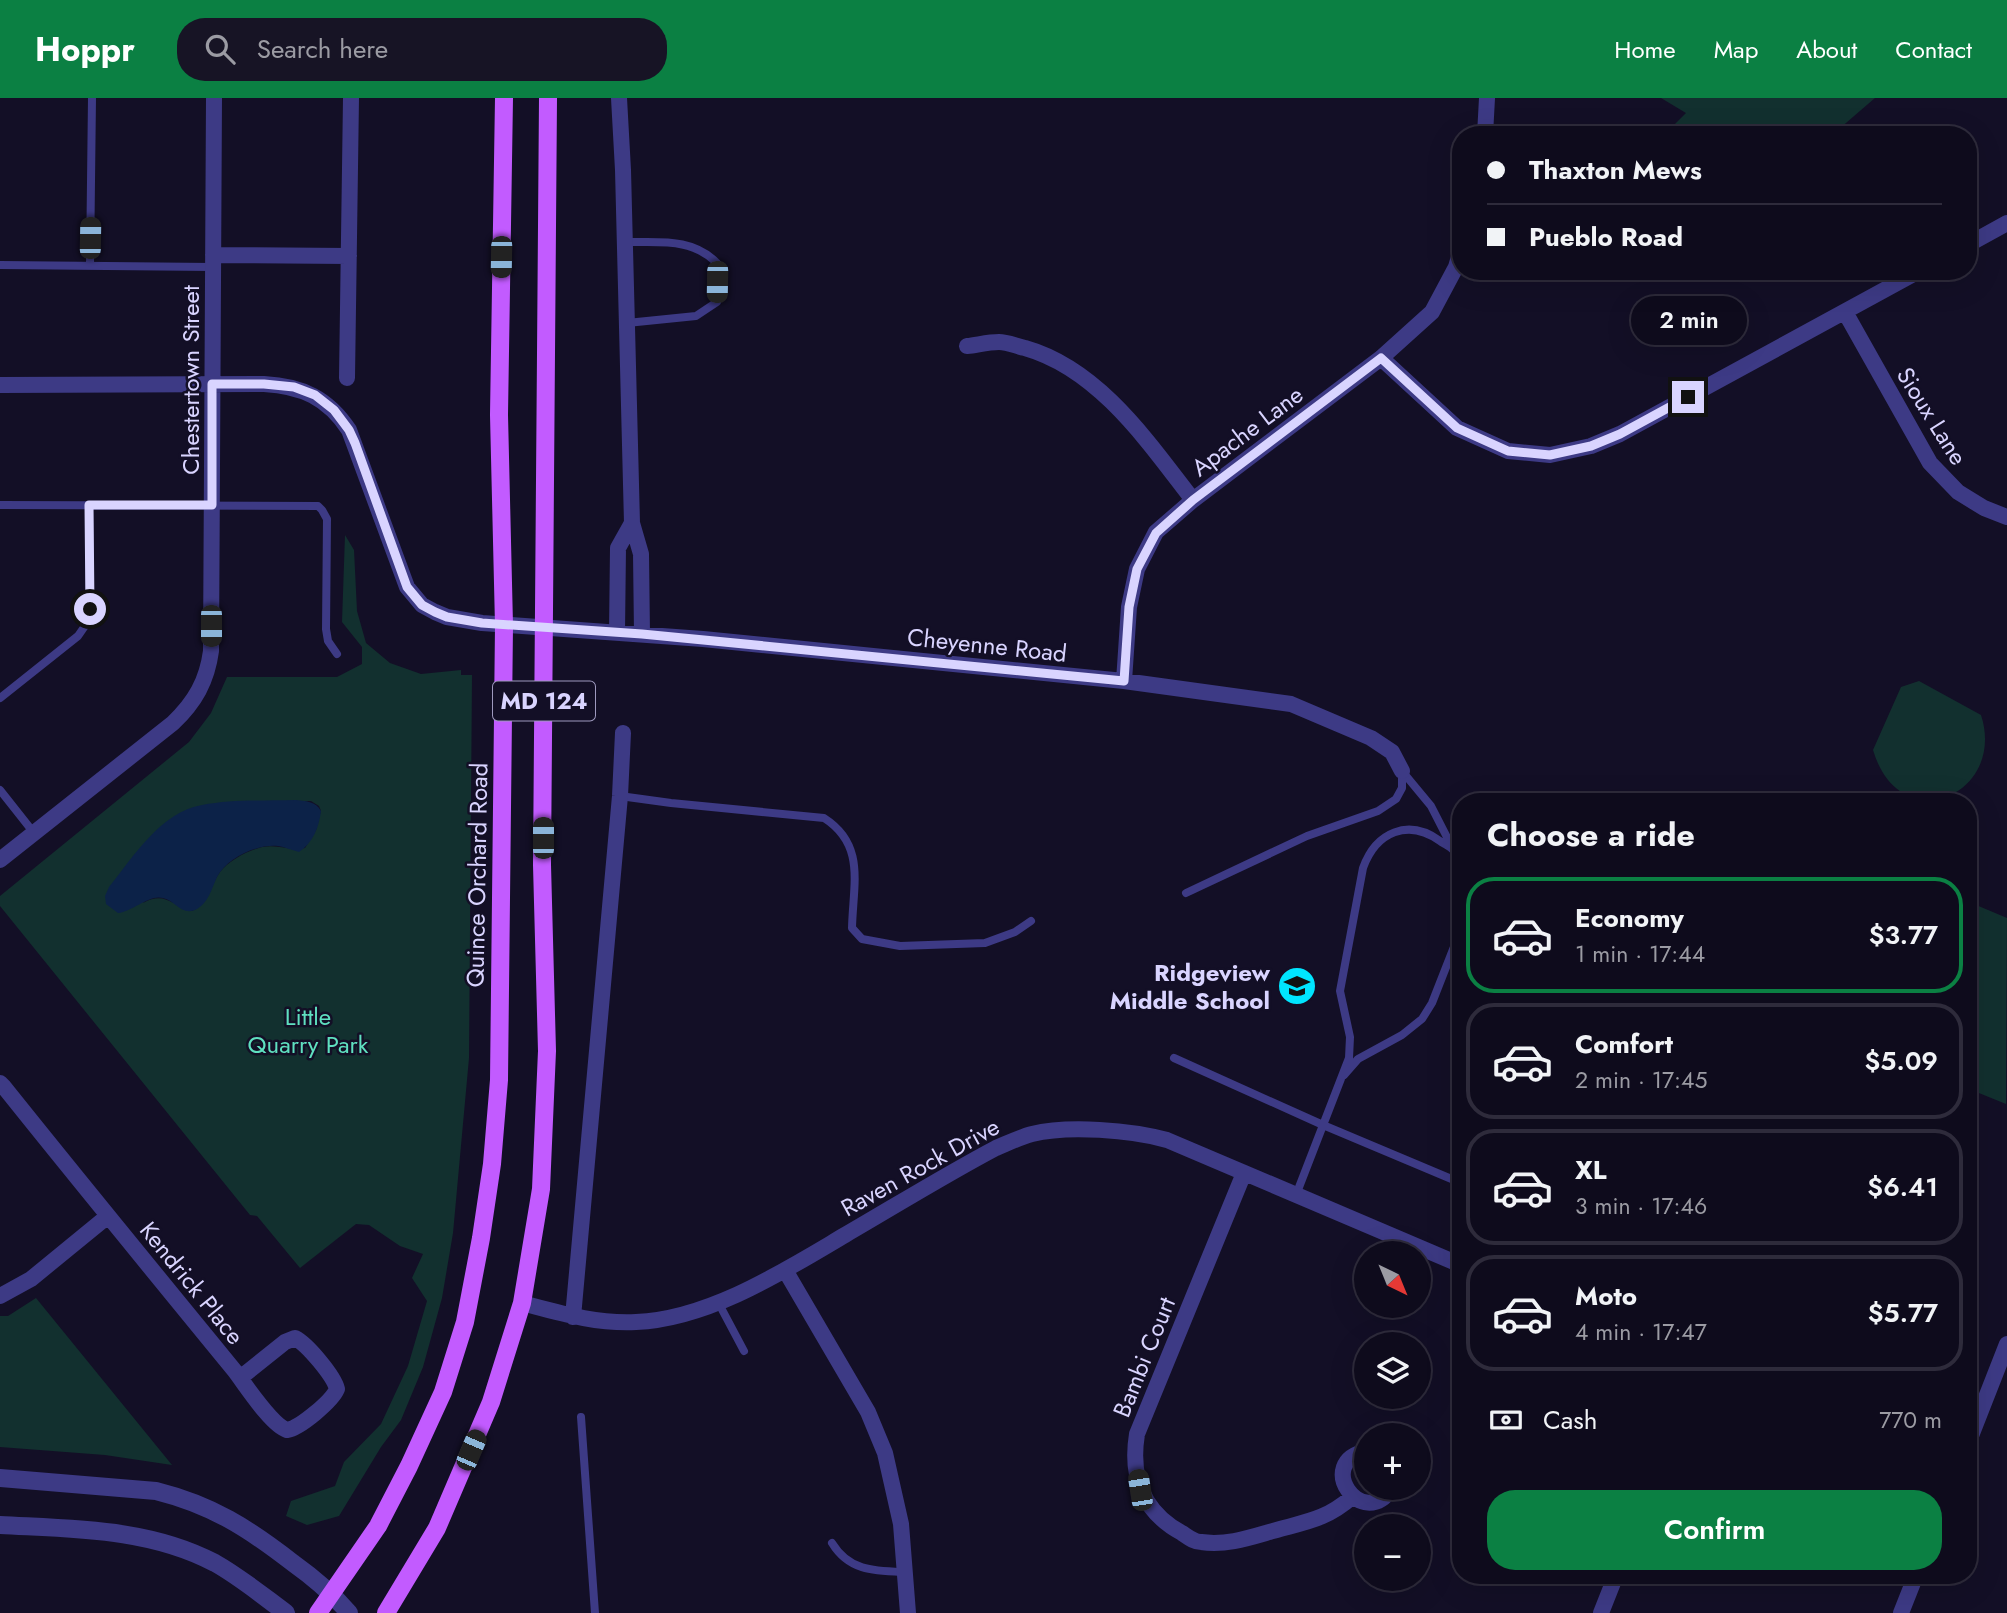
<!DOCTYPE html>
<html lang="en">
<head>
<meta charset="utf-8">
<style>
	body { margin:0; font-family:Jost,sans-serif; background:#171425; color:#f1f3f6; height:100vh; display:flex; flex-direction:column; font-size:26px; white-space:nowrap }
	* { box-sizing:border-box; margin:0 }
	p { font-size:23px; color:#9b9ba3 }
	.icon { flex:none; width:38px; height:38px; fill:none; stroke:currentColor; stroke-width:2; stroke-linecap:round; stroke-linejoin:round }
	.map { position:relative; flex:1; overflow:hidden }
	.side { position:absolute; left:1452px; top:695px; width:525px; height:791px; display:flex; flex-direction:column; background:#0e0b1c; border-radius:28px; box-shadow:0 7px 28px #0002,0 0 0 2px #2e2b3b }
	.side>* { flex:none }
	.banner { position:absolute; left:1452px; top:28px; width:525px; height:154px; border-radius:28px; box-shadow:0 7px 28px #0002,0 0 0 2px #2e2b3b; display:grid; align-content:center; height:154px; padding:0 35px; background:#0e0b1c }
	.needle { width:46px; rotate:137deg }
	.fabs { position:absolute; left:1354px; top:1143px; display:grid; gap:14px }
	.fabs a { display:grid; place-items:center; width:77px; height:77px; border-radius:50%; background:#0e0b1c; box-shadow:0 7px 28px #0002,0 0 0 2px #2e2b3b; font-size:35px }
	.end { position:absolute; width:32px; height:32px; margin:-16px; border:9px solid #d9d4ff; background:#111; box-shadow:0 0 0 4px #111 }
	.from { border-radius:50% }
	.bubble { position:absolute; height:49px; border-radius:24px; background:#0e0b1c; box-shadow:0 7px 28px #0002,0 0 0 2px #2e2b3b; font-size:23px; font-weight:600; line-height:49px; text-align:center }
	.car { position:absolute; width:21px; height:42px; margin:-21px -10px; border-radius:9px; box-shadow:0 0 5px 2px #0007; background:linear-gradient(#222 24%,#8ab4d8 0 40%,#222 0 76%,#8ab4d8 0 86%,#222 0) }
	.banner b { display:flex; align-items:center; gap:24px; height:66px; font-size:26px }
	.banner b+b { border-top:2px solid #2e2b3b }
	.banner i { width:18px; height:18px; background:#f1f3f6 }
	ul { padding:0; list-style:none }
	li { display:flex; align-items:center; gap:21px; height:116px; margin:0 14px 10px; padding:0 21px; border:4px solid #2e2b3b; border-radius:28px }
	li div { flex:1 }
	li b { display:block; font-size:26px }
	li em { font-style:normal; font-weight:600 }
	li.active { border-color:#0b8043 }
	li>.icon { width:63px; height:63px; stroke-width:1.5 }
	h2 { padding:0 35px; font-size:32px; line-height:84px }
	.pay { display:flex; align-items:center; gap:18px; height:77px; padding:0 35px; font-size:26px }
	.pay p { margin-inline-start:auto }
	.cta { display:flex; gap:14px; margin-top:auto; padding:14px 35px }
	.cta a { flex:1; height:80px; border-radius:28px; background:#0b8043; color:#fff; font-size:28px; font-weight:600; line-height:80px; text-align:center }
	header { display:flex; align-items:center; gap:42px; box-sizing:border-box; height:98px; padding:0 35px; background:#0b8043; color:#fff }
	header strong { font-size:33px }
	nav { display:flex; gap:38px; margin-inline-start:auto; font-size:24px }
	.search { width:490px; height:63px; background:#171425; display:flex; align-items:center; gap:18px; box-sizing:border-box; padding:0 24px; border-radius:28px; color:#9b9ba3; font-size:26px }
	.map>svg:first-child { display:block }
	.green { fill:#12302f; fill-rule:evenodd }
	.water { fill:#0c2248 }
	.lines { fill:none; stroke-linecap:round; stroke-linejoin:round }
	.service { stroke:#3d3a85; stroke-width:8 }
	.minor { stroke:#3d3a85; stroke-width:16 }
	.tertiary { stroke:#3d3a85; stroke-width:18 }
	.primary { stroke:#c25bff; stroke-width:18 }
	.route { stroke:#d9d4ff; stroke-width:9 }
	.labels { text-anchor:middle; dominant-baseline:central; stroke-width:5; stroke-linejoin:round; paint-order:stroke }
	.shield { fill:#130f26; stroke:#9e99be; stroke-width:2 }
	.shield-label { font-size:23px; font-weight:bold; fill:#d9d4ff }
	.street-label { font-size:24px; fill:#d9d4ff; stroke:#130f26 }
	.poi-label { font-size:24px; font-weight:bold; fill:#d9d4ff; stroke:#130f26; text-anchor:end }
	.park-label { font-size:24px; fill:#5fe0c0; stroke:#130f26 }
</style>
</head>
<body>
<header>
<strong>Hoppr</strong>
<div class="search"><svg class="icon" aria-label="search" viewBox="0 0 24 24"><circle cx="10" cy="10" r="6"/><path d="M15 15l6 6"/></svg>Search here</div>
<nav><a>Home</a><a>Map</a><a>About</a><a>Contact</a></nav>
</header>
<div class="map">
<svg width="2007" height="1515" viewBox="0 0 2007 1515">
	<rect width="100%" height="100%" fill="#130f26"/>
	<!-- green -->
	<path class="green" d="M1661 0H1875L1832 37H1664L1686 15Z
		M345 437 354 452 357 513 366 545 390 565 421 576 461 572V577H472L469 960 453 1135 442 1200 423 1269 401 1322 381 1349 339 1418 307 1427 286 1418 291 1403 335 1388 344 1364 381 1326 408 1268 427 1203 412 1180 423 1156 400 1148 369 1127 356 1126 300 1170 257 1118 250 1117 0 808V798L189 644 211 615 227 579H337L362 566V549L342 524ZM311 703 319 708 321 713 316 732 305 750C290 753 278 746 262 749 247 753 230 762 220 774 210 788 209 805 192 813 171 807 165 793 143 805L228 704Z
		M1919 583 1981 617C2007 697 1900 743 1873 652L1901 589Z
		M1969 804 2007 820 2006 1006 1969 991Z
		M36 1200 172 1367 105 1357 0 1349V1218H8Z"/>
	<!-- water -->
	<path class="water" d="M295 702C305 703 316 703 321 713 319 729 313 745 299 754 291 752 285 749 278 748 256 746 227 760 217 779 212 790 208 805 197 811 182 819 176 803 163 800 150 796 133 813 118 815L106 806 105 798 109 789C133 759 161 714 202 707 232 701 265 703 295 702Z"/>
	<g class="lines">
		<!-- service -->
		<path class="service" d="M625 144C659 145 691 139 717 165V204L696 218 627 225
			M0 167 213 169
			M90 168 92 0
			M0 407 318 408 322 412 327 421 326 531 328 543 337 556
			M0 600 78 538 87 525 90 511 89 407
			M1402 673 1431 708 1452 749
			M0 692 34 735
			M620 698 671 705 824 720C866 747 853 786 852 830L862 841 900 848 985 845 1015 834 1031 823
			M1186 795 1307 738 1378 713 1396 701 1402 690V673
			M1174 960 1323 1027 1461 1085
			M1344 977 1358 961 1402 937 1422 921 1432 905 1461 831
			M1296 1097 1349 960 1350 939 1340 893 1363 770C1376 734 1408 720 1440 743 1444 746 1451 749 1454 753 1458 758 1459 768 1461 774
			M718 1204 744 1253
			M581 1319 595 1515
			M832 1445C849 1473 874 1473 904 1474"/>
		<!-- minor -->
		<path class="minor" d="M619 0 623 72 632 425 641 456 642 536
			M1485 37 1487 0
			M1969 146 2007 125
			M213 157 349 158
			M1845 214 1930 365 1958 394 1984 410 2007 419
			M967 248C977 247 988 244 999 244 1007 244 1016 248 1025 250 1099 271 1148 344 1193 402
			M1381 260 1457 330 1508 353 1550 357 1591 348 1620 336 1919 173
			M347 280 351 0
			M0 287 264 286C302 288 328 300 349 332L407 489 422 507 435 514 447 519 482 525 703 541 1124 583 1291 606 1371 640 1392 654 1402 673
			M617 534 618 450 632 425
			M1124 583 1129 509 1137 471 1156 434 1193 402 1381 260 1432 214 1456 169 1461 152
			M0 762 173 625C195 604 207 583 211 553L214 0
			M0 985 4 989C80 1084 157 1178 234 1272 245 1286 271 1327 287 1332 300 1330 332 1303 337 1291 334 1278 307 1246 295 1240L285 1244 240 1280
			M1244 1075 1137 1336C1130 1379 1143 1414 1182 1435 1188 1439 1194 1444 1201 1444 1229 1448 1254 1438 1280 1431 1310 1423 1328 1420 1352 1399
			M785 1172 868 1314 885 1355 901 1426 908 1515
			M0 1198 31 1181 108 1118
			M522 1205C560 1215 596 1226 636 1224 709 1221 784 1173 845 1137 895 1108 945 1077 996 1050 1008 1045 1020 1039 1032 1036 1068 1027 1131 1032 1167 1042L1461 1167
			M573 1219 620 698 623 635
			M1969 1343 2007 1246
			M1367 1353C1313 1363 1362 1435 1392 1390
			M1601 1515 1616 1477
			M1901 1515 1916 1477"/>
		<!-- tertiary -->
		<path class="tertiary" d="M0 1380 156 1393C212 1407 248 1430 293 1465 314 1480 332 1495 349 1515
			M0 1427C73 1431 149 1430 215 1465 240 1479 263 1498 286 1515"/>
		<!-- primary -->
		<path class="primary" d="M318 1515 378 1428 409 1368 443 1294 465 1224 481 1140 492 1066 499 982 504 527 499 317 504 0
			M386 1515 437 1430 491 1304 522 1205 541 1091 547 953 542 767 548 0"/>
	</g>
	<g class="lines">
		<!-- route -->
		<path class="route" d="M90 511 89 407H212V286H264L294 289 315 297 334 312 349 332 355 345 407 489 422 507 435 514 447 519 482 525 642 536 1124 583 1129 509 1137 471 1156 435 1193 402 1381 260 1457 330 1508 353 1550 357 1591 348 1620 336 1688 299"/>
	</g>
	<!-- icons -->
	<defs>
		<symbol id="school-disc" viewBox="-11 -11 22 22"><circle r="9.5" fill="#00e5ff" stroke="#130f26"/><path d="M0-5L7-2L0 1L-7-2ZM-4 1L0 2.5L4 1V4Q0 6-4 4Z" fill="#111"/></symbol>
	</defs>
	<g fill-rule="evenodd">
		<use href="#school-disc" x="1275" y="866" width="44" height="44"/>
	</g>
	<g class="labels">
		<!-- shield labels -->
		<rect class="shield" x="493" y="583.5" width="102" height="39" rx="5"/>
		<g class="shield-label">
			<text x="544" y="603">MD 124</text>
		</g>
		<!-- street labels -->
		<g class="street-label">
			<text transform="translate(190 282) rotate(-90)">Chestertown Street</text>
			<text transform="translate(1932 318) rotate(58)">Sioux Lane</text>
			<text transform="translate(1247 333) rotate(-37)">Apache Lane</text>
			<text transform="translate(987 547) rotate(6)">Cheyenne Road</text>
			<text transform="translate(477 777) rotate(-89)">Quince Orchard Road</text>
			<text transform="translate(920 1069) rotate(-29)">Raven Rock Drive</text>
			<text transform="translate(192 1185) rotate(51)">Kendrick Place</text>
			<text transform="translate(1144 1259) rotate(-68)">Bambi Court</text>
		</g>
		<!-- poi labels -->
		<g class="poi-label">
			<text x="1270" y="874">Ridgeview<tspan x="1270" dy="28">Middle School</tspan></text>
		</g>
		<!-- park labels -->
		<g class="park-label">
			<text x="308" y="918">Little<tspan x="308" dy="28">Quarry Park</tspan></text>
		</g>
	</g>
</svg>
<div class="fabs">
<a><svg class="needle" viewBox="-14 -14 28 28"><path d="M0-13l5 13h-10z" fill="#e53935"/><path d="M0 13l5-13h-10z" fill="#9b9ba3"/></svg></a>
<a><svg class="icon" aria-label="layers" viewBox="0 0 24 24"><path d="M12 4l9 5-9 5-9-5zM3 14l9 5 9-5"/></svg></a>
<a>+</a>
<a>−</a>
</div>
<i class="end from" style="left:90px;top:511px"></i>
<i class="end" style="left:1688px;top:299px"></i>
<div class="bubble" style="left:1631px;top:198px;width:116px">2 min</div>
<i class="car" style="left:90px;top:140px;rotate:1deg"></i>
<i class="car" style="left:501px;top:159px;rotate:181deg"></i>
<i class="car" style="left:717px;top:184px;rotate:181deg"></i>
<i class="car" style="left:211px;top:528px;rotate:180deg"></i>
<i class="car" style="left:543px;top:740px;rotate:0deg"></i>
<i class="car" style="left:471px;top:1352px;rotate:23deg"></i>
<i class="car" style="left:1140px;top:1392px;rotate:351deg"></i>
<div class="banner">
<b><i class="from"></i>Thaxton Mews</b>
<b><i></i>Pueblo Road</b>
</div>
<section class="side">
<h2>Choose a ride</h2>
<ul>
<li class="active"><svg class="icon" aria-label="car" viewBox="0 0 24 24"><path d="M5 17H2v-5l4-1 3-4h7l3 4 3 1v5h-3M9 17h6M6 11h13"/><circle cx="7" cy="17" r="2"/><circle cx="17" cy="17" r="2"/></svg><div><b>Economy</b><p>1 min · 17:44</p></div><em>$3.77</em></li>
<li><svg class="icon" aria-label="car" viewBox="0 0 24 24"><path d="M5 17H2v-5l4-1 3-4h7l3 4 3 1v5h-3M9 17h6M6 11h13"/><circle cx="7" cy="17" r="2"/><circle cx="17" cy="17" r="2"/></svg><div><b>Comfort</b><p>2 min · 17:45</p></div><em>$5.09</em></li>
<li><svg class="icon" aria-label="car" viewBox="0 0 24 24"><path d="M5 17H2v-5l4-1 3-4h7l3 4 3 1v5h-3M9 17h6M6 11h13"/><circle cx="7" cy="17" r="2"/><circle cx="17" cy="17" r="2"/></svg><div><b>XL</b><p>3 min · 17:46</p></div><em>$6.41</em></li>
<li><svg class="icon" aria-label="car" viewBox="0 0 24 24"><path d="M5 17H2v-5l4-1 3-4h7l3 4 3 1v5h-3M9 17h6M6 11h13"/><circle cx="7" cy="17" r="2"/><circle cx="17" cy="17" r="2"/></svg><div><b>Moto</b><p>4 min · 17:47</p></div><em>$5.77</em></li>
</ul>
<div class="pay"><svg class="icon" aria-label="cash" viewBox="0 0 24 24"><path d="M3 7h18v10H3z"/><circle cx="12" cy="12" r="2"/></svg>Cash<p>770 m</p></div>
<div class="cta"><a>Confirm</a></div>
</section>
</div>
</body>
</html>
